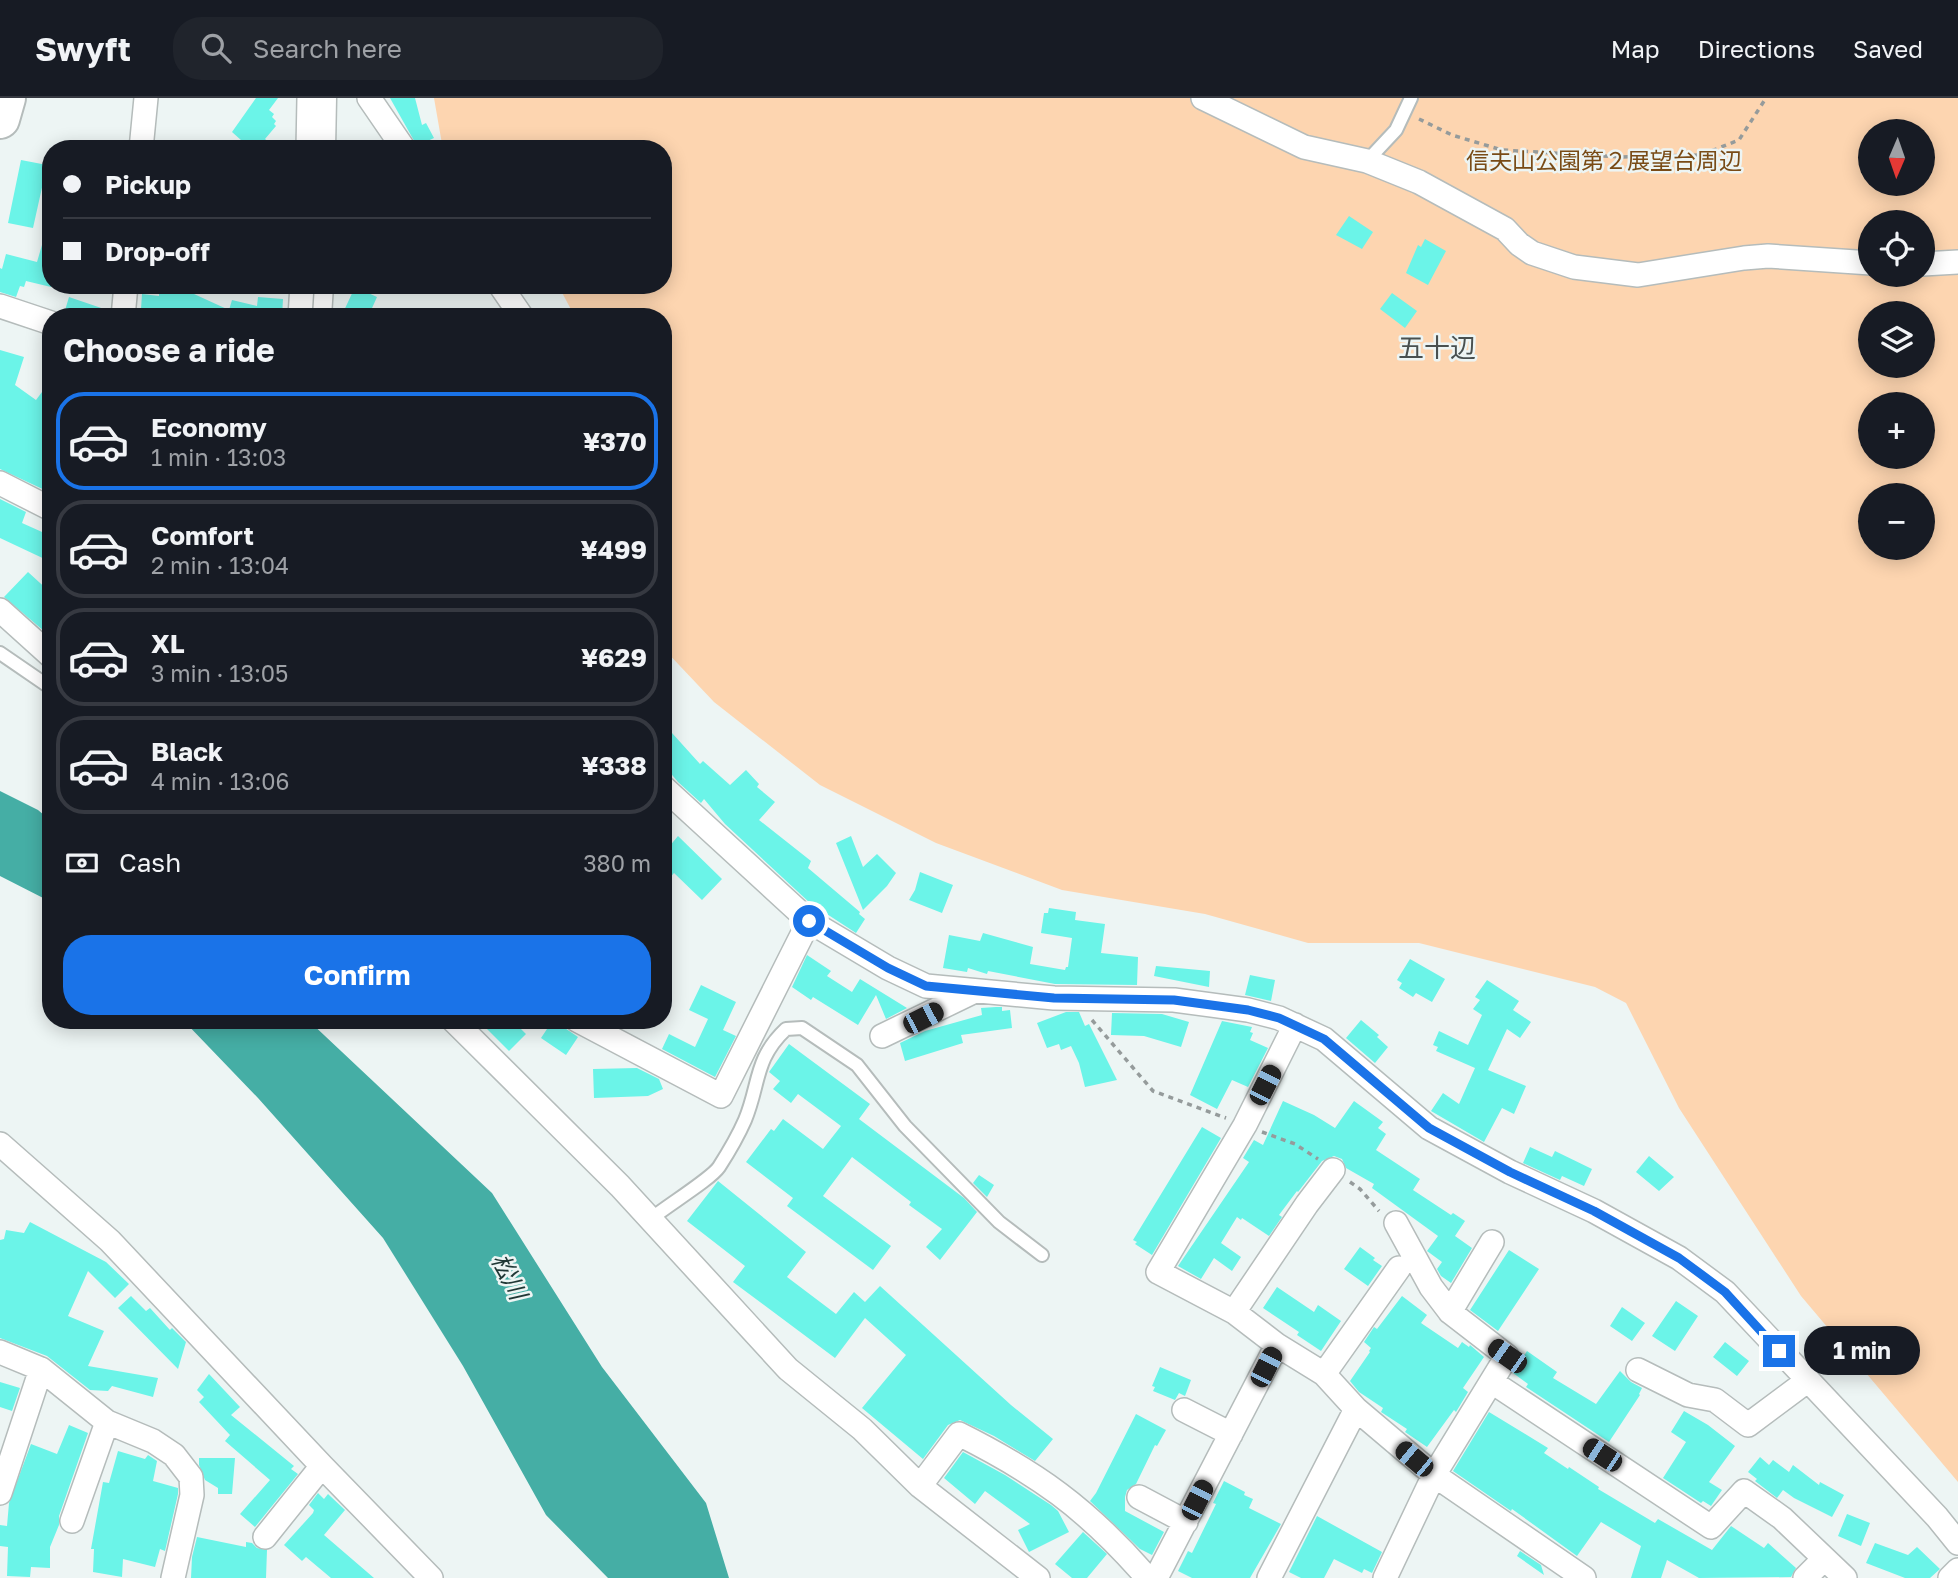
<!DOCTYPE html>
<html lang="en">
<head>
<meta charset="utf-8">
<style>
	body { margin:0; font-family:"Golos Text","Noto Sans JP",sans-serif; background:#20242c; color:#f1f3f6; height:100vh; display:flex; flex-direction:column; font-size:26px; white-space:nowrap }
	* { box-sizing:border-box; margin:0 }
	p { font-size:23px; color:#9ea1a6 }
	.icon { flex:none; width:38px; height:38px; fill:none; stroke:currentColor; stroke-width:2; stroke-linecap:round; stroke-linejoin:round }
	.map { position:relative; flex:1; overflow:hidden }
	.panel { position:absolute; left:42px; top:210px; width:630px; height:721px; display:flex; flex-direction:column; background:#171b24; border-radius:28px; box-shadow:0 4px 18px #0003 }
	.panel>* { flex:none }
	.guide { position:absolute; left:42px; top:42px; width:630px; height:154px; border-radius:28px; box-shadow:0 4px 18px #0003; display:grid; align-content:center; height:154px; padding:0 21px; background:#171b24 }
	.needle { width:46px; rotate:182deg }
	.buttons { position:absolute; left:1858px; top:21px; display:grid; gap:14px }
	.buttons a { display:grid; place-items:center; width:77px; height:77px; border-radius:50%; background:#171b24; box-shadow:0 4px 18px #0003; font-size:35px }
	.end { position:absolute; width:32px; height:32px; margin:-16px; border:9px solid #1a73e8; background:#fff; box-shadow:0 0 0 4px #fff }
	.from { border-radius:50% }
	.bubble { position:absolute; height:49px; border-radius:24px; background:#171b24; box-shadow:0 4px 18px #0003; font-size:23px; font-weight:700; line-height:49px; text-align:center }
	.car { position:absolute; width:21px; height:42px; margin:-21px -10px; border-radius:9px; box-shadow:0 0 5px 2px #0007; background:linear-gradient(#222 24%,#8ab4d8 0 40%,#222 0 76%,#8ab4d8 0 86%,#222 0) }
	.guide b { display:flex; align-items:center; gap:24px; height:66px; font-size:26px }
	.guide b+b { border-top:2px solid #363941 }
	.guide i { width:18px; height:18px; background:#f1f3f6 }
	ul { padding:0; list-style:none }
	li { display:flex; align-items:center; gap:21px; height:98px; margin:0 14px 10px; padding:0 7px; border:4px solid #363941; border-radius:28px }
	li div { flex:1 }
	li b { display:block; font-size:26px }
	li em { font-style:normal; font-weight:700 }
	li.current { border-color:#1a73e8 }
	li>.icon { width:63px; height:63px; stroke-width:1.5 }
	h2 { padding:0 21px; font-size:32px; line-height:84px }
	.pay { display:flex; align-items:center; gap:18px; height:77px; padding:0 21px; font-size:26px }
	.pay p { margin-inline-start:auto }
	.button { display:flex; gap:14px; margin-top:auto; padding:14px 21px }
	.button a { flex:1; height:80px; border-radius:28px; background:#1a73e8; color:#fff; font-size:28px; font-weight:700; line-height:80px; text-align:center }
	header { display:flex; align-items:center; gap:42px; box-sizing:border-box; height:98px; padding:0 35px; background:#171b24; border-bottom:2px solid #363941 }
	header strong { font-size:33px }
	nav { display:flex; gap:38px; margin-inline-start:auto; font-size:24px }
	.search { width:490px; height:63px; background:#20242c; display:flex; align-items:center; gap:18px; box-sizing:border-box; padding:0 24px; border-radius:28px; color:#9ea1a6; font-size:26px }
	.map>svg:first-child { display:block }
	.green { fill:#fdd5b0; fill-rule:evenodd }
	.water { fill:#45aea5 }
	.building { fill:#6bf4e8 }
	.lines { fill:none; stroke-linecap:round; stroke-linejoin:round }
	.service-casing { stroke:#b5bcbb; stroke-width:16 }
	.pedestrian-casing { stroke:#b5bcbb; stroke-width:21 }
	.minor-casing { stroke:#b5bcbb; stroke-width:26 }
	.trunk-casing { stroke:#b5bcbb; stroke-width:42 }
	.path { stroke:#959b9b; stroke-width:3.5; stroke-dasharray:5 5; stroke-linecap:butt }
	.service { stroke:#fff; stroke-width:12 }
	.pedestrian { stroke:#fff; stroke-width:18 }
	.minor { stroke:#fff; stroke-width:23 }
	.trunk { stroke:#fff; stroke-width:38 }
	.route { stroke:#1a73e8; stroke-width:9 }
	.labels { text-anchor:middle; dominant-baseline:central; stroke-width:5; stroke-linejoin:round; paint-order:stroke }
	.park-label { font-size:23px; fill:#794b16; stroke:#edf5f4 }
	.water-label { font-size:24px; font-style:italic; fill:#1f3735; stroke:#edf5f4 }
	.quarter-label { font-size:26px; fill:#49504f; stroke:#edf5f4 }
</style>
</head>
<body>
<header>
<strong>Swyft</strong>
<div class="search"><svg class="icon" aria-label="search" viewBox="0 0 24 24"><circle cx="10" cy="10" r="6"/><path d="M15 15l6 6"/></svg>Search here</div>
<nav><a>Map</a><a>Directions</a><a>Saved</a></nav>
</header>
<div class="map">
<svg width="1958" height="1480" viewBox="0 0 1958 1480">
	<rect width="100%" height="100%" fill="#edf5f4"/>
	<!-- green -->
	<path class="green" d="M434 0H1958V1384L1801 1198 1679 1010 1626 905 1595 889 1419 845H1308L1205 816 1062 792 936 745 820 687 714 604 663 550V219H575L558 187H663V51H447L442 46ZM1871 33H1923V86H1871ZM1871 124H1923V177H1871ZM1871 215H1923V268H1871ZM1871 306H1923V359H1871ZM1871 397H1923V450H1871Z"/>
	<!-- water -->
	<path class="water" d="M0 693 38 712 51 723V804L0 778Z
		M183 922H308L492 1095 602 1269 706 1405 729 1480H608L546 1417 463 1268 383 1140 258 1000Z"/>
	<!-- building -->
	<path class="building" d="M256 0H278L269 12 274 16 272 19 276 23 274 26 276 28 265 41 277 51H251L232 34Z
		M390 0H415L422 27 426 25 434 40 417 48Z
		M21 62 47 67 33 130 8 125Z
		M1349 118 1373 134 1362 151 1336 137Z
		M47 130 51 131V189L26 183 24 189 20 188 16 199 0 194V170L2 171 6 156 37 164Z
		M1425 141 1446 153 1428 187 1406 175 1418 147 1421 149Z
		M159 187H194V196L229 212 232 202 257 208 258 199 283 201 282 219H161L162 213 141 211 142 196 159 198Z
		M355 189 377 199 368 219H341Z
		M1392 195 1417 213 1405 230 1380 211Z
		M69 199 110 213 109 219H63Z
		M0 252 24 259 15 287 36 302 51 282V395L0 371Z
		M0 401 26 414 22 425 51 438V464L0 440Z
		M28 474 51 495V539L4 499Z
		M672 635 700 666 703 663 730 687 746 672 759 686 757 689 775 704 759 722 811 763 808 770 860 814 859 816 865 821 856 835 810 805 725 726 704 701 701 705 678 684 663 666V643Z
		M678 738 722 781 702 802 674 775 663 788V756Z
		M851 738 863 769 877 756 896 775 887 788 863 812 836 745Z
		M920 774 953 787 942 815 909 802 915 792Z
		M1049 810 1076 814 1075 822 1105 826 1101 855 1138 859 1137 887 1055 886 988 873 987 876 968 870 967 874 943 870 949 837 980 843 983 835 1033 849 1030 866 1065 872 1066 869H1068L1072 840 1041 835 1044 815H1048Z
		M807 857 831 873 827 878 852 894 860 881 907 910 886 921 876 897 858 927 813 899 811 902 792 889Z
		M1410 861 1445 881 1432 904 1416 895 1413 899 1399 890 1402 885 1397 882Z
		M1156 868 1210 873 1209 889 1154 878Z
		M1250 877 1275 882 1271 903 1245 897Z
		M1487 882 1519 903 1513 912 1531 924 1520 940 1507 931 1488 972 1526 988 1514 1016 1502 1010 1484 1044 1431 1013 1443 995 1459 1006 1475 970 1436 953 1438 949 1433 947 1439 933 1468 947 1482 917 1473 911 1480 902 1475 899Z
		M701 887 736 904 723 932 736 938 715 979 662 951 669 936 695 949 708 921 689 912Z
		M996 909H1002V913L1010 912 1012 930 961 937 963 945 905 963 900 945 925 933 982 917 981 910Z
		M1066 914H1079L1085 928 1089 926 1117 982 1085 989 1079 965 1071 948 1061 952 1059 946 1047 950 1037 925Z
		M1112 915 1162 916 1189 924 1181 949 1144 938 1111 937Z
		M478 922H512L526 936 509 953Z
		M553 922 578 939 566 957 541 940Z
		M1361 922 1379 937 1377 939 1388 949 1375 965 1346 940Z
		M1222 923 1252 929 1250 934 1253 935 1250 942 1268 950 1248 989 1232 982 1217 1011 1190 997Z
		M789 946 870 1006 859 1021 964 1100 977 1114 940 1162 926 1149 942 1131 909 1107 911 1104 852 1059 823 1098 891 1148 873 1172 787 1108 793 1100 746 1064 771 1031 774 1033 783 1021 823 1051 841 1028 798 996 791 1005 773 991 780 983 769 974Z
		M637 970 659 981 663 991 648 998 594 1000 593 971Z
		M1283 1003 1314 1017 1335 1030 1354 1003 1383 1024 1378 1030 1386 1036 1376 1052 1420 1081 1413 1092 1451 1117 1453 1115 1465 1123 1455 1138 1472 1150 1451 1185 1441 1178 1437 1171 1442 1164 1427 1153 1438 1138 1372 1090 1374 1086 1346 1070 1342 1061 1334 1058 1322 1063 1298 1094 1297 1093 1279 1117 1282 1119 1269 1138 1242 1120 1241 1122 1237 1119 1221 1145 1241 1159 1232 1173 1214 1160 1201 1181 1178 1168 1249 1064 1243 1060 1254 1042 1263 1047Z
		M1202 1029 1221 1040 1152 1157 1135 1146 1137 1144 1133 1142Z
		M1530 1049 1552 1059 1555 1053 1592 1071 1584 1088 1562 1078 1560 1082 1523 1065Z
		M1649 1058 1674 1079 1659 1093 1636 1074Z
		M979 1077 994 1087 987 1099 973 1085Z
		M718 1083 806 1154 787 1179 836 1216 854 1194 865 1204 880 1188 1011 1307 1053 1341 1035 1363 994 1338 960 1322 948 1327 923 1361 862 1310 906 1257 865 1220 835 1260 733 1184 745 1168 687 1123Z
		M30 1124 106 1164 129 1186 115 1200 88 1173 68 1218 104 1233 88 1268 158 1280 153 1299 112 1288 108 1293 90 1292 47 1258 0 1240V1142L4 1141 6 1132 24 1135Z
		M1360 1149 1375 1160 1373 1162 1382 1168 1368 1188 1344 1171Z
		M1509 1152 1539 1171 1498 1233 1470 1212Z
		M1277 1189 1314 1214 1318 1207 1341 1223 1321 1253 1297 1237 1299 1234 1263 1210Z
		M131 1198 146 1213 150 1210 170 1232 172 1230 186 1244 178 1271 118 1210Z
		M1402 1198 1427 1217 1421 1225 1458 1250 1462 1244 1469 1249 1470 1247 1484 1259 1463 1290 1468 1294 1456 1314 1454 1312 1427 1349 1405 1334 1407 1331 1381 1314 1383 1310 1359 1294 1350 1283 1370 1254 1369 1253 1371 1250 1364 1244 1374 1229 1377 1231Z
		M1676 1203 1698 1218 1675 1253 1652 1238Z
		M1622 1209 1645 1225 1632 1243 1610 1228Z
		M1725 1244 1749 1263 1737 1278 1713 1259Z
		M1527 1253 1557 1274 1553 1280 1596 1306 1620 1273 1631 1284 1642 1290 1639 1296 1640 1297 1609 1344 1526 1289 1528 1286 1513 1275Z
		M1160 1269 1191 1282 1185 1298 1179 1295 1175 1302 1153 1293 1155 1289 1152 1288Z
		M209 1276 240 1309 231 1317 294 1368 291 1371 298 1376 255 1429 240 1416 270 1382 225 1343 230 1337 199 1304 204 1299 197 1292Z
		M0 1284 20 1290 12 1313 0 1309Z
		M1684 1313 1708 1327 1735 1348 1709 1384 1722 1392 1711 1408 1703 1403 1701 1405 1663 1380 1686 1344 1671 1334Z
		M1489 1314 1548 1350 1544 1355 1568 1371 1569 1369 1599 1389 1598 1391 1655 1425 1658 1421 1712 1452 1731 1428 1764 1450 1768 1445 1796 1470 1791 1479 1699 1480 1667 1462 1661 1480H1631L1641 1448 1601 1424 1577 1458 1512 1411 1511 1413 1453 1373Z
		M1136 1316 1166 1332 1157 1348 1155 1347 1136 1386 1127 1392 1125 1399V1413L1164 1434 1152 1457 1140 1451 1090 1403 1096 1395Z
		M69 1327 88 1335 59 1418V1427L50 1449V1470L31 1469 30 1479 7 1478 8 1449 0 1448V1427L7 1428 9 1405 31 1346 57 1356Z
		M118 1353 145 1361 148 1357 157 1363 153 1383 178 1390V1396L165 1453 160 1451 155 1469 123 1461 122 1479 93 1474 94 1451H91L103 1384 109 1385Z
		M963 1354 1005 1377 1051 1407 1058 1413 1069 1434 1029 1454 1018 1432 1030 1426 985 1393 975 1406 944 1380Z
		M1760 1359 1769 1367 1773 1362 1789 1374 1793 1367 1819 1387 1820 1384 1844 1397 1832 1419 1794 1400 1783 1392 1777 1400 1755 1383 1757 1381 1748 1374Z
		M199 1360H235L232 1396H218V1390L205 1382 199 1367Z
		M1224 1383 1245 1394 1244 1397 1253 1401 1249 1410 1281 1426 1250 1480H1192L1178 1473 1188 1453 1192 1455 1216 1406 1213 1405Z
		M318 1395 324 1401 328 1396 345 1412 324 1437 374 1480H331L306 1459 302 1463 284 1447 313 1415 314 1412 309 1407Z
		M1847 1416 1870 1425 1861 1448 1838 1438Z
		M1317 1418 1382 1454 1372 1475 1364 1471 1362 1475 1334 1461 1324 1480H1301L1289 1474Z
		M1083 1434 1107 1456 1087 1480H1072L1055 1466Z
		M197 1439 246 1449V1444L252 1445 257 1450 267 1452 266 1480H191L192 1459Z
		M1875 1445 1908 1457 1917 1449 1940 1471 1930 1480H1905L1866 1465Z
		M1520 1453 1541 1467 1544 1477 1517 1458Z"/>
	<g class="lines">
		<defs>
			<path id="service" d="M1367 63 1396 32 1411 0
				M0 555 51 590
				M651 1121C665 1109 711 1081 719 1069 728 1055 738 1038 745 1022 760 986 754 961 786 931L802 930 857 967 905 1028 999 1124 1042 1157"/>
			<path id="pedestrian" d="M326 51 327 0
				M322 219 324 187"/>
			<path id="minor" d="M369 0 404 51
				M1203 0 1304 49 1367 63 1419 84 1505 131 1519 146 1532 155 1574 169 1638 177 1744 160 1768 158 1871 165
				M141 51 146 0
				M308 51 309 0
				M1923 166 1958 164
				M500 187 522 219
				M0 208 51 225
				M123 219 126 187
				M300 219 302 187
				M0 385 51 411
				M0 512 51 558
				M663 689 809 823 888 870 926 888 1054 900 1174 902 1248 912 1279 920 1324 941 1429 1030 1510 1074 1594 1113 1679 1160 1725 1194 1937 1419 1958 1445
				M453 922 620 1088 788 1271 862 1331 920 1388 1038 1480
				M577 922 721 998 809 823
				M1295 927 1245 1027 1158 1174 1234 1214 1277 1247 1324 1276 1356 1311 1434 1377 1584 1480
				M882 938 975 893
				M0 1046 110 1143 322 1368 431 1480
				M1234 1214 1307 1106 1333 1072
				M1450 1214 1492 1144
				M0 1254 41 1271 107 1324 153 1343 174 1357 191 1379 192 1397 173 1480
				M1638 1272 1688 1297 1715 1302 1748 1327 1807 1283
				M1324 1276 1399 1170
				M1492 1284 1711 1429 1744 1393 1782 1420 1845 1480
				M1184 1312 1231 1336
				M920 1388 959 1336C1037 1375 1086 1410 1144 1476L1150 1480
				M0 1395 41 1271
				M1139 1399 1186 1424
				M72 1423 107 1324
				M265 1439 322 1368
				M1156 1480 1277 1247
				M1269 1480 1356 1311
				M1385 1480 1434 1377 1507 1258 1450 1214 1431 1189 1396 1125
				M1805 1480 1823 1462
				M1950 1480 1958 1472"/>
			<path id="trunk" d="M0 21 6 0"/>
		</defs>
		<!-- service casing -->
		<use href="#service" class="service-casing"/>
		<!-- pedestrian casing -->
		<use href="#pedestrian" class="pedestrian-casing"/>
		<!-- minor casing -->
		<use href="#minor" class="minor-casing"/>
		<!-- trunk casing -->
		<use href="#trunk" class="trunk-casing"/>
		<!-- path -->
		<path class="path" d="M1419 21 1452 37 1502 52 1622 59 1701 57 1739 42 1766 0
			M1092 922 1153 993 1226 1020
			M1262 1034 1295 1046 1318 1061
			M1350 1084 1360 1091 1379 1113"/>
		<!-- service -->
		<use href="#service" class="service"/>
		<!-- pedestrian -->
		<use href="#pedestrian" class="pedestrian"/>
		<!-- minor -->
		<use href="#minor" class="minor"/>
		<!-- trunk -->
		<use href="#trunk" class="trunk"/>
	</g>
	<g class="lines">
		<!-- route -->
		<path class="route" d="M809 823 888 870 926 888 1054 900 1174 902 1248 912 1279 920 1324 941 1429 1030 1510 1074 1594 1113 1679 1160 1725 1194 1779 1253"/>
	</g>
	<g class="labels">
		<!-- park labels -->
		<g class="park-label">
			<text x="1604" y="62">信夫山公園第２展望台周辺</text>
		</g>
		<!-- water labels -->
		<g class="water-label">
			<text transform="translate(510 1178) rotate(63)">松川</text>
		</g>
		<!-- quarter labels -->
		<g class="quarter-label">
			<text x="1437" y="249">五十辺</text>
		</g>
	</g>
</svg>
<div class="buttons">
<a><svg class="needle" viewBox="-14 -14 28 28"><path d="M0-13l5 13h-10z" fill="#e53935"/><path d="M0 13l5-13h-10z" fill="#9ea1a6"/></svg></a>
<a><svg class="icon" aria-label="locate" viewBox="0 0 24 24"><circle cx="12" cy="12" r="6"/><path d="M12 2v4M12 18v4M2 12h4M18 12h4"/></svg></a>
<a><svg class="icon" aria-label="layers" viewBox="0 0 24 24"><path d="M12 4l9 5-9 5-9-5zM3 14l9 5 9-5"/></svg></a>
<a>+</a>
<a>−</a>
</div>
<i class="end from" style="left:809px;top:823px"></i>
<i class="end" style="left:1779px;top:1253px"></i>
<div class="bubble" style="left:1804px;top:1228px;width:116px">1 min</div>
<i class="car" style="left:923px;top:920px;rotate:63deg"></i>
<i class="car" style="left:1265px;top:987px;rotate:27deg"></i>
<i class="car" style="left:1507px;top:1258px;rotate:305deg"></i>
<i class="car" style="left:1266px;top:1269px;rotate:27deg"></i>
<i class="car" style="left:1602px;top:1357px;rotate:303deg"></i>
<i class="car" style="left:1414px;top:1361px;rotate:310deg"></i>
<i class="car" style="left:1197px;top:1402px;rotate:27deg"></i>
<div class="guide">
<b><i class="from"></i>Pickup</b>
<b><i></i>Drop-off</b>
</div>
<section class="panel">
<h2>Choose a ride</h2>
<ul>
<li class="current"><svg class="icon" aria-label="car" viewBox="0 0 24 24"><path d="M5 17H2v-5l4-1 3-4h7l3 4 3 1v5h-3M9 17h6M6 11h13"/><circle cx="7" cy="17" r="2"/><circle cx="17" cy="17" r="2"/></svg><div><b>Economy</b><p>1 min · 13:03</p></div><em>¥370</em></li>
<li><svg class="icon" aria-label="car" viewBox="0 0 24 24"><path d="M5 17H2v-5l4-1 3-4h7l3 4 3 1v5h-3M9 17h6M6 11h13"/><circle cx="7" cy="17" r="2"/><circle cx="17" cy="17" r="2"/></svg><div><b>Comfort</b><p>2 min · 13:04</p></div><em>¥499</em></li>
<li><svg class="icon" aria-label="car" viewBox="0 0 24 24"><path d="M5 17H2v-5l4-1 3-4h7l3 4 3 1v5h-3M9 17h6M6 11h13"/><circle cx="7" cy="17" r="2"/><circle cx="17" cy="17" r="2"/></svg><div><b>XL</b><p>3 min · 13:05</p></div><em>¥629</em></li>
<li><svg class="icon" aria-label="car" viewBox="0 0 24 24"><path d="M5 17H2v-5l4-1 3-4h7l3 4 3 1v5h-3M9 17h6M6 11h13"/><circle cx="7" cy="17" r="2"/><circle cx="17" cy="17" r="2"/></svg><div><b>Black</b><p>4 min · 13:06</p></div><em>¥338</em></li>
</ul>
<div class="pay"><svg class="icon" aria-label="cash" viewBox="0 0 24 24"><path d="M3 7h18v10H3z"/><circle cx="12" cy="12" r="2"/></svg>Cash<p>380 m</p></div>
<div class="button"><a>Confirm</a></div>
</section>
</div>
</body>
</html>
